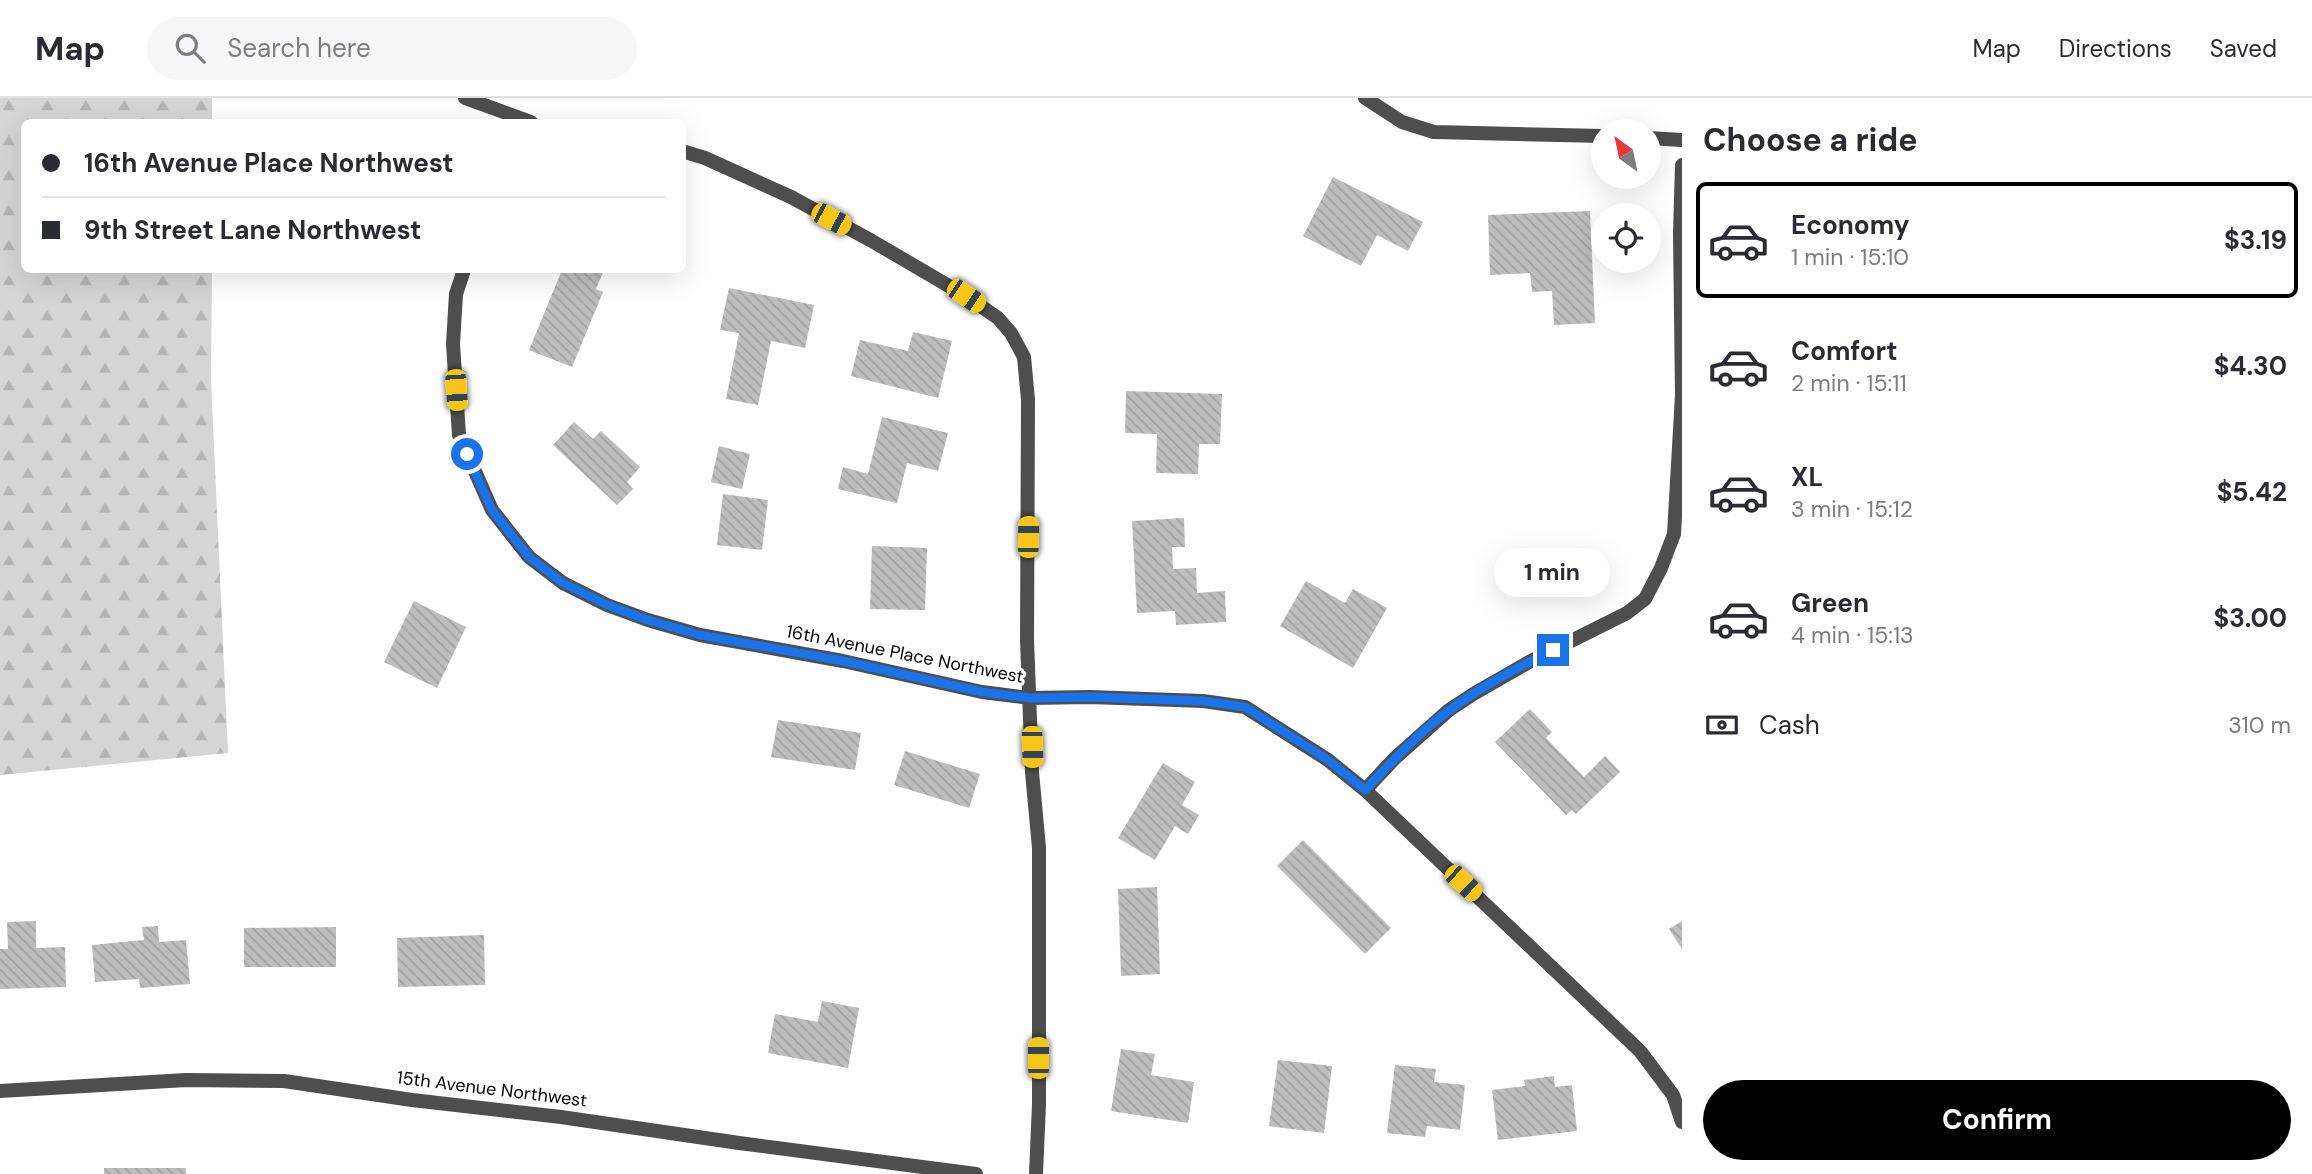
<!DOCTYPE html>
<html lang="en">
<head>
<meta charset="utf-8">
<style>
	body { margin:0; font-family:"DM Sans",sans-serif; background:#f7f7f7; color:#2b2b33; height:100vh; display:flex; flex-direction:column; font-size:26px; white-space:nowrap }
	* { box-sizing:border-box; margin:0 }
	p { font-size:23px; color:#7c7c81 }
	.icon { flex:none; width:38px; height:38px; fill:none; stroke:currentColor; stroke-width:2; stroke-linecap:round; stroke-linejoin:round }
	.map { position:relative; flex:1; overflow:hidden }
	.sheet { display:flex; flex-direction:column; background:#fff; width:630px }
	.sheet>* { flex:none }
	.top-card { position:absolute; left:21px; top:21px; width:665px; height:154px; border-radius:10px; box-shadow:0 7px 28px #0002; display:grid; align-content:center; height:154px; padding:0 21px; background:#fff }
	.needle { width:46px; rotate:327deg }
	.fabs { position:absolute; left:1591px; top:21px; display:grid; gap:14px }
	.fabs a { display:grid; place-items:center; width:70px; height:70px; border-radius:50%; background:#fff; box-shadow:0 7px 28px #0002; font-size:35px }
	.end { position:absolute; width:32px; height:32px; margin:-16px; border:9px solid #1a73e8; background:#fff; box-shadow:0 0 0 4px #fff }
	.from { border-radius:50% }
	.bubble { position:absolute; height:49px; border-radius:24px; background:#fff; box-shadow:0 7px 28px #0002; font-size:23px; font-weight:700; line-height:49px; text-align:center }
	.car { position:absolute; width:21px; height:42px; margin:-21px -10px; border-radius:9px; box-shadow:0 0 5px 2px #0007; background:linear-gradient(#f5c518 24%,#345 0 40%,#f5c518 0 76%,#345 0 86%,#f5c518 0) }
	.top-card b { display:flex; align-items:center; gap:24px; height:66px; font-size:26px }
	.top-card b+b { border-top:2px solid #e1e1e2 }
	.top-card i { width:18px; height:18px; background:#2b2b33 }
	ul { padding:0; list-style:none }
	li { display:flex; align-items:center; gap:21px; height:116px; margin:0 14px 10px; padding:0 7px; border:4px solid transparent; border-radius:10px }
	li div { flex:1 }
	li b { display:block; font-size:26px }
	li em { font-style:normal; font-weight:700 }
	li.selected { border-color:#000 }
	li>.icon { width:63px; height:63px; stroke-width:1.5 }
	h2 { padding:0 21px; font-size:32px; line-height:84px }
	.pay { display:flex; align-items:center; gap:18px; height:77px; padding:0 21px; font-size:26px }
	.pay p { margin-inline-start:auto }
	.action { display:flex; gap:14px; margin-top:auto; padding:14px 21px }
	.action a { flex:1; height:80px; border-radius:42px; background:#000; color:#fff; font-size:28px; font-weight:700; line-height:80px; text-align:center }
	header { display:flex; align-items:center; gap:42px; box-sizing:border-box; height:98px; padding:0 35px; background:#fff; border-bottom:2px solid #e1e1e2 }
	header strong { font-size:33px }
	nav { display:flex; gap:38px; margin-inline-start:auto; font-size:24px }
	.search { width:490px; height:63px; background:#f7f7f7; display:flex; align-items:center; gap:18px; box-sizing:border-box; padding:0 24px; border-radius:38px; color:#7c7c81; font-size:26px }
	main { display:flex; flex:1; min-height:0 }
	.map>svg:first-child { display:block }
	.forest { fill:url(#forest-firs) }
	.building { fill:url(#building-back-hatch) }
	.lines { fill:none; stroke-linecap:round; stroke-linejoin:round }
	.minor { stroke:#4e4e4e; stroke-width:14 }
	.route { stroke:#1a73e8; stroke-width:9 }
	.labels { text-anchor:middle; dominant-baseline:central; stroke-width:6; stroke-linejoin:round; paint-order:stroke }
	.street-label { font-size:18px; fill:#000; stroke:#fff }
</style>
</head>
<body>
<header>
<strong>Map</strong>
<div class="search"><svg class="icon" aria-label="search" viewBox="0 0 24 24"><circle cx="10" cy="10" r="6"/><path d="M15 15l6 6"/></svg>Search here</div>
<nav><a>Map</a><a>Directions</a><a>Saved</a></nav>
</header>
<main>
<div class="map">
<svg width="1682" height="1076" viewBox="0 0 1682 1076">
	<defs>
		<pattern id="forest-firs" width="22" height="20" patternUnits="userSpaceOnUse" patternTransform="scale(1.75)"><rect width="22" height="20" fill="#d5d5d5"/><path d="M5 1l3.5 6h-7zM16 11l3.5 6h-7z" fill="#b5b5b5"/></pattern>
		<pattern id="building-back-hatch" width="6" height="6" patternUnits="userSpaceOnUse" patternTransform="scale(1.75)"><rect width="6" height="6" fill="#bebebe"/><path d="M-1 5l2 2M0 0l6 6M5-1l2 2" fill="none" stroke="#a2a2a2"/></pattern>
	</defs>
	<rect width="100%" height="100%" fill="#fff"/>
	<!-- forest -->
	<path class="forest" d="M0 0H212V24H24V172H212L211 282 228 655 0 677Z"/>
	<!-- building -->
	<path class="building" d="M1333 79 1423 124 1408 153 1377 137 1361 168 1303 138Z
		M1590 113 1595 225 1554 227 1552 193 1532 194 1530 175 1490 177 1488 117Z
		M562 172H604L596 191 603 194 572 269 529 252Z
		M729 190 814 207 805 250 771 243 758 307 726 301 739 235 720 232Z
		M913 234 952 243 938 300 851 278 860 242 908 253Z
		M1126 293 1222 296 1220 346H1199L1198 376 1156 375 1157 336 1125 335Z
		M882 319 948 335 938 373 907 365 897 405 838 391 843 369 868 376Z
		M574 324 593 341 601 333 640 369 627 384 633 391 617 407 553 347Z
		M719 348 750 356 742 391 711 384Z
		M723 396 768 402 762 452 717 447Z
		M1184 420 1185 449H1172L1173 471 1196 470 1197 495 1225 493 1226 524 1176 527 1175 513 1137 515 1132 423Z
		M872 448 927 450 925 512 870 511Z
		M1306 483 1345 505 1353 491 1387 510 1353 570 1280 528Z
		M414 503 466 529 437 590 384 564Z
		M1530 611 1552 634 1546 640 1584 679 1605 658 1620 674 1576 716 1572 712 1566 717 1495 644Z
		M778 622 861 635 855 672 771 659Z
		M905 653 980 676 969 710 894 687Z
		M1163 665 1195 684 1182 707 1199 717 1188 736 1175 728 1155 762 1118 740Z
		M1303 742 1391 830 1365 856 1277 768Z
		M1157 789 1160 876 1121 878 1118 791Z
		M36 823V850L65 849 66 889 0 891V851H8L7 824Z
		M1682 823V851L1669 831Z
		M158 828 159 844 186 842 190 886 140 890 139 881 95 884 92 847 144 842 142 829Z
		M336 829V869H244V830Z
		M484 837 485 887 398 889 397 840Z
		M822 903 859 910 848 970 768 955 775 916 818 924Z
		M1121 951 1155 956 1151 977 1194 984 1188 1025 1111 1013Z
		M1278 962 1332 968 1324 1035 1269 1028Z
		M1395 967 1436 971 1434 984 1465 987 1460 1032 1427 1028 1425 1039 1387 1035Z
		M1554 978 1555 989 1572 987 1577 1033 1498 1042 1492 992 1525 988 1524 982Z
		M104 1070H186V1076H104Z"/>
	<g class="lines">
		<!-- minor -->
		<path class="minor" d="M465 0 531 24
			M1365 0 1402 24 1434 34 1603 38
			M1648 40 1682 42
			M682 53 705 60 791 99 872 143 966 198 998 220 1011 235 1024 259 1028 302 1027 542 1032 674 1039 750V1006L1036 1076
			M464 172 456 196 453 246 459 337 492 412 529 459 563 485 607 507 648 522 700 537 843 563 982 594 1030 600 1090 599 1203 603 1245 609 1328 662 1365 692 1640 953 1673 997 1682 1024
			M1365 692 1395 660 1449 612 1475 595 1529 564 1627 515 1645 501 1661 470 1674 436 1682 297 1680 135 1682 67
			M0 993 186 982 284 983 412 1002 561 1019 739 1045 976 1076"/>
	</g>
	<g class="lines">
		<!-- route -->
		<path class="route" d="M467 356 492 412 529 459 563 485 607 507 648 522 700 537 843 563 982 594 1030 600 1090 599 1203 603 1245 609 1328 662 1365 692C1392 664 1419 634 1451 611 1482 588 1519 569 1553 552"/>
	</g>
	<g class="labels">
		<!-- street labels -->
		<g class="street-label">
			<text transform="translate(905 556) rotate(11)">16th Avenue Place Northwest</text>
			<text transform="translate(492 991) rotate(7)">15th Avenue Northwest</text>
		</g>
	</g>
</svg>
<div class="fabs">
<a><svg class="needle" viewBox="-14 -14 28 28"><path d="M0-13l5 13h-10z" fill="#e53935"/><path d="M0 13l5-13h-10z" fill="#7c7c81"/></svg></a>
<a><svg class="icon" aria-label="locate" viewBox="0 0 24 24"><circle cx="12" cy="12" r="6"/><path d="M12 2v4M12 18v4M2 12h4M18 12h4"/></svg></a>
</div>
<i class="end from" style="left:467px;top:356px"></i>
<i class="end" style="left:1553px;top:552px"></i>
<div class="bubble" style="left:1494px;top:450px;width:116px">1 min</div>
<i class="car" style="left:831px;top:121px;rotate:118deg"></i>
<i class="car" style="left:966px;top:198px;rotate:124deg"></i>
<i class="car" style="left:456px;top:292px;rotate:176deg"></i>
<i class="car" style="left:1028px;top:439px;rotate:1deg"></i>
<i class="car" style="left:1032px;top:649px;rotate:178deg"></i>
<i class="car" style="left:1463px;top:785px;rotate:133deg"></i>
<i class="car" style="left:1038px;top:960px;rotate:0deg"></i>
<div class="top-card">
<b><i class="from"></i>16th Avenue Place Northwest</b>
<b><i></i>9th Street Lane Northwest</b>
</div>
</div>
<section class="sheet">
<h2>Choose a ride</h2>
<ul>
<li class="selected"><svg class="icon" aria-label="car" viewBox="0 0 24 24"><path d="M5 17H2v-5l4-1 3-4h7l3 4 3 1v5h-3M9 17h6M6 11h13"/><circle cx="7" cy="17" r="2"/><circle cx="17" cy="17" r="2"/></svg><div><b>Economy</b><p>1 min · 15:10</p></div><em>$3.19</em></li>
<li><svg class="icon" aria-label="car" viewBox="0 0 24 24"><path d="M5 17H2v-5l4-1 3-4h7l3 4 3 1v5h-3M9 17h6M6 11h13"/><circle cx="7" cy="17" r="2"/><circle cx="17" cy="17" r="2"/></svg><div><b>Comfort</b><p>2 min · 15:11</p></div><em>$4.30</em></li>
<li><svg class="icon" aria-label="car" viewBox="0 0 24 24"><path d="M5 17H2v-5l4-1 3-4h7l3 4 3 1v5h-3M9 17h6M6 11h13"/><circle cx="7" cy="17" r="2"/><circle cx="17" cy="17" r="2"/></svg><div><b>XL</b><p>3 min · 15:12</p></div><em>$5.42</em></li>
<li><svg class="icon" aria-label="car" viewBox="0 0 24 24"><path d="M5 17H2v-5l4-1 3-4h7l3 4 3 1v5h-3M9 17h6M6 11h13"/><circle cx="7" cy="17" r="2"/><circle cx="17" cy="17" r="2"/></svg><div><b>Green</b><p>4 min · 15:13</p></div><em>$3.00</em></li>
</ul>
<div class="pay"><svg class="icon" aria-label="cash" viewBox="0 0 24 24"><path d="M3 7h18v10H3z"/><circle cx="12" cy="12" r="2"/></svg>Cash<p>310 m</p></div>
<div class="action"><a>Confirm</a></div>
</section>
</main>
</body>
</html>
